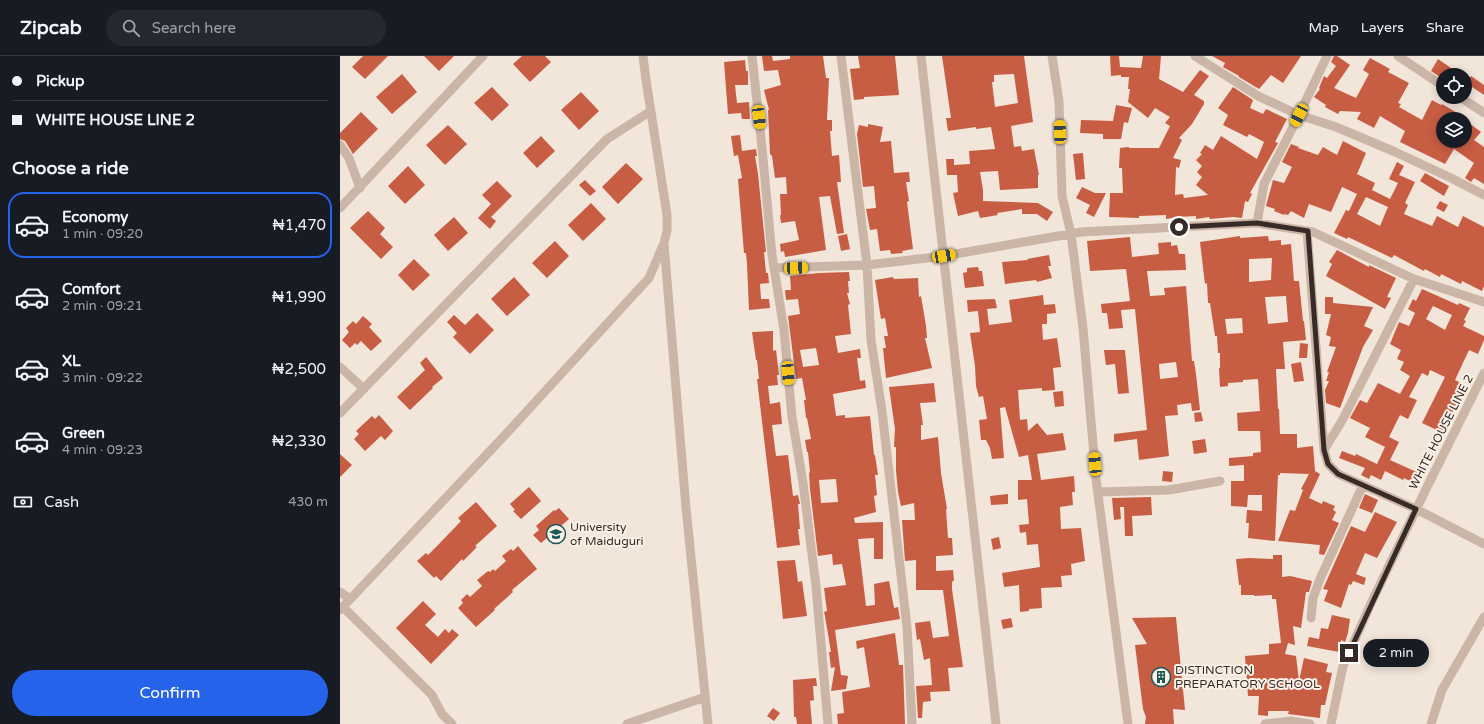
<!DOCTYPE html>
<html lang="en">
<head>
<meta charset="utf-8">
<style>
	body { margin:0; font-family:"Varela Round",sans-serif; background:#242831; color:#f1f3f6; height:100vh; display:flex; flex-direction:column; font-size:15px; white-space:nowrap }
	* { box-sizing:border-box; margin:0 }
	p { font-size:13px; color:#9ea1a6 }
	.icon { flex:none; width:22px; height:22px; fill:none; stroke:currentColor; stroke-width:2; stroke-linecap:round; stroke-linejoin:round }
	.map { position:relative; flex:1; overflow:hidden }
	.sheet { display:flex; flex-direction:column; background:#171b24; width:340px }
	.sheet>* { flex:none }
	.hud { display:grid; align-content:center; height:88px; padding:0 12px; background:#171b24 }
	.tools { position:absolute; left:1096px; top:12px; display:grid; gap:8px }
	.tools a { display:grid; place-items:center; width:36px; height:36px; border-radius:50%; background:#171b24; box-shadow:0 2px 10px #0003; font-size:20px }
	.end { position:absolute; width:18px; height:18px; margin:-9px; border:5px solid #362b27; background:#fff; box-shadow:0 0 0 2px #fff }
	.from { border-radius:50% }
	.bubble { position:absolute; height:28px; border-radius:14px; background:#171b24; box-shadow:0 2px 10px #0003; font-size:13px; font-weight:600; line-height:28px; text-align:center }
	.car { position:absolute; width:12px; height:24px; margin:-12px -6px; border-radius:5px; box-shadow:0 0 3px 1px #0007; background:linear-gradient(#f5c518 24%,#345 0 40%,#f5c518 0 76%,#345 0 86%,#f5c518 0) }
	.hud b { display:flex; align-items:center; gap:14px; height:38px; font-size:15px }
	.hud b+b { border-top:1px solid #363941 }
	.hud i { width:10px; height:10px; background:#f1f3f6 }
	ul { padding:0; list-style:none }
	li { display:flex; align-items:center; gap:12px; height:66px; margin:0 8px 6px; padding:0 4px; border:2px solid transparent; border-radius:16px }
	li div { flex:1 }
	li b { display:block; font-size:15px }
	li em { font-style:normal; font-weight:600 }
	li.on { border-color:#2563eb }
	li>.icon { width:36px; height:36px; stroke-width:1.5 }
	h2 { padding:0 12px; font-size:18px; line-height:48px }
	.pay { display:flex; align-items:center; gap:10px; height:44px; padding:0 12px; font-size:15px }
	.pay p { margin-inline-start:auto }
	.cta { display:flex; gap:8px; margin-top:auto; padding:8px 12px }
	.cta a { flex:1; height:46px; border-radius:24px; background:#2563eb; color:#fff; font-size:16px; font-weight:600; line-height:46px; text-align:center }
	header { display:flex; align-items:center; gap:24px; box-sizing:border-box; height:56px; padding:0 20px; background:#171b24; border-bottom:1px solid #363941 }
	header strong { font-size:19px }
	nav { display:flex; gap:22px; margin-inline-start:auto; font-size:14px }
	.search { width:280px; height:36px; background:#242831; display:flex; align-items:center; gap:10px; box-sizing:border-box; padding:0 14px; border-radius:22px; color:#9ea1a6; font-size:15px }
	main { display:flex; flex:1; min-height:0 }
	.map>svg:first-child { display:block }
	.building { fill:#c75d42; fill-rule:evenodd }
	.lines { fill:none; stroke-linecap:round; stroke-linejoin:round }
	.minor { stroke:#cab5a6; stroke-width:9 }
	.route { stroke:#362b27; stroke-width:5 }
	.labels { text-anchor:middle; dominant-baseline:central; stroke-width:4; stroke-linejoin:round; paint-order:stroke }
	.street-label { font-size:12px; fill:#362b27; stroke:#f9f0e6 }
	.poi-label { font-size:12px; fill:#362b27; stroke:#f9f0e6; text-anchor:start }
</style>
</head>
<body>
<header>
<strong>Zipcab</strong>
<div class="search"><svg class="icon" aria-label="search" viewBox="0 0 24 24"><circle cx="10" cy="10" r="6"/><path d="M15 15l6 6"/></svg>Search here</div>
<nav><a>Map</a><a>Layers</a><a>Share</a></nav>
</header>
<main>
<section class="sheet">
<div class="hud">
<b><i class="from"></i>Pickup</b>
<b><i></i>WHITE HOUSE LINE 2</b>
</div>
<h2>Choose a ride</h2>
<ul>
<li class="on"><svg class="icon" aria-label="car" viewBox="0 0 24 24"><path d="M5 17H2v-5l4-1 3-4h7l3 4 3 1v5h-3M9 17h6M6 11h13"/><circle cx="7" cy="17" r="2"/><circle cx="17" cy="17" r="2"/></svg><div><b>Economy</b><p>1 min · 09:20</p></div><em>₦1,470</em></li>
<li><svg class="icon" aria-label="car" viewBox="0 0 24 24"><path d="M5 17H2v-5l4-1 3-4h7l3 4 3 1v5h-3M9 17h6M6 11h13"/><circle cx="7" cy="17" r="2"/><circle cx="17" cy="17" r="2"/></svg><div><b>Comfort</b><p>2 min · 09:21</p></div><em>₦1,990</em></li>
<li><svg class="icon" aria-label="car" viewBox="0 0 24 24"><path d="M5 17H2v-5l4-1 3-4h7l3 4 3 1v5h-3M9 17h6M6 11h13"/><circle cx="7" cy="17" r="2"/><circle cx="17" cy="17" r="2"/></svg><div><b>XL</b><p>3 min · 09:22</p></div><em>₦2,500</em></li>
<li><svg class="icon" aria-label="car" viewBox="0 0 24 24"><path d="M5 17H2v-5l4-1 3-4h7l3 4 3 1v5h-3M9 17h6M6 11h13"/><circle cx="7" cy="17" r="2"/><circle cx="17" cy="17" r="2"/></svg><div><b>Green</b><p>4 min · 09:23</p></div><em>₦2,330</em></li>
</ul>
<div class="pay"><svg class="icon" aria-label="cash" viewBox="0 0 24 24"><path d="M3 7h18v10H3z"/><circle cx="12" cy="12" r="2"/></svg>Cash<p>430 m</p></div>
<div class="cta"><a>Confirm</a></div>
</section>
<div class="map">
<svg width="1144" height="668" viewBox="0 0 1144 668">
	<rect width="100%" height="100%" fill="#f2e5da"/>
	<!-- building -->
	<path class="building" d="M23 0H48L25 23 12 11Z
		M84 0H114L99 15Z
		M182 0H205L211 6 190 26 173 8Z
		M422 0H432L433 5 450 3V0H483L486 22H489L487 64H492V75H490L492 100 499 99 501 126H497L504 177 497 178 490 140 479 141 486 194 445 201 444 195 441 196 440 188 459 184 455 165 441 167 440 159H441L440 138H447L446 121 435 122 432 100 430 98 428 54H429L424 34 441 29 438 14 424 15Z
		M518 0H555L559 39 524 41V43L514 44 510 13 520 12Z
		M602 0H684L693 66 671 70 674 91 681 90 682 95 694 93 699 119H698V132L660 134 658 115 640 116 643 134V145L698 147 713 156 707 165 697 158H682V153L657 157 658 159 640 162 638 155 618 160 613 137 618 136 617 119H607L606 103H614V109L630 108 629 95 655 93 651 71 636 73V71L608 75 606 62H611ZM674 18 678 47 655 51 652 26H654V19Z
		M770 0H779L780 11 801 12 803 0H821L819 23 843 36 860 14 869 20 854 39 864 45V48L852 68 839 82 842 84 833 102 841 104 839 112 836 111 835 139 843 138 844 142 868 139 856 129 862 121 857 116 862 110 856 104 862 98 860 97 865 89 873 94 881 80 917 103 924 86 909 78 907 81 883 69 888 59 878 52 893 31 913 44 910 52 923 58 926 53 947 63 935 86 938 87 910 137 912 138 908 146 905 145 902 162 893 161 870 163 869 161 856 163V160L838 161 826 163V159L799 160V162L769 161 770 137H783L782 112H779L780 92 789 91V92H819L830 70 825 67 830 61 815 52 808 62 788 46 790 33H788L789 21H781V19L771 20Z
		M872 0H961L943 27 931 19 919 33 899 21V20L883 11 885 7Z
		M994 0H997L1010 9 994 32 1016 42 1029 18 1023 14 1030 2 1050 13 1048 16 1069 27 1058 47 1061 48 1059 51 1082 64 1092 44 1101 49 1102 48 1114 55 1126 63H1103V85H1125V64L1141 76 1134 84 1144 91V128L1134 122 1131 126 1125 122 1134 107 1114 93 1105 108 1060 86 1065 75 1040 60 1034 72 1017 63 1021 56 1000 55 998 58 985 51 986 49 974 41 980 33 979 32 984 20 987 22 996 10 991 6Z
		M1098 3 1111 12 1107 19H1103V23L1091 15Z
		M405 4 406 15H408V29H395L397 47 409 46 410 63H402L401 57 388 58 384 6Z
		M62 18 77 36 52 58 36 41Z
		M1131 20 1144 29V39L1132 31 1127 38 1125 37V28Z
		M152 31 169 49 152 65 134 47Z
		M241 36 259 55 239 74 221 54Z
		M776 49 792 52 788 67 784 66 781 83H763V78L740 77 741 64 773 65Z
		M21 56 38 73 13 98 5 85 0 83V77Z
		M528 68 543 71 540 86 551 85 554 117 569 116 570 126H566L569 145 567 146 573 193 562 195 563 197 551 198 550 194 540 195 537 173 530 174 526 153 536 152 534 130 523 131 517 78 519 69 528 71Z
		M108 69 127 88 105 109 86 89Z
		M400 79 402 95 416 93 417 100H415L418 118 426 196H424L426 217H428L429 227 420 228 421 243H429L430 252 409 254 407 208 406 197H404L398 123 402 122 398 99 394 100 391 80Z
		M201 80 215 95 197 112 183 97Z
		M1003 85 1026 97 1017 118 1035 127 1032 134 1050 143 1058 127 1049 123 1057 106 1064 110 1059 119 1075 126 1065 147 1068 149 1064 158 1092 170 1097 160 1118 171 1123 160 1144 171V230L1142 235 1122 225 1121 228 1101 218 1100 221 1085 213 1084 215 1054 199 1052 202 1008 181 1007 183 994 177 1006 154 1009 155 1017 138 1002 131 991 156 969 148 964 162 951 155 948 159 944 158V159L934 155 935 153 926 150 933 124 944 127 952 111 942 106 951 88 959 91 958 92 978 99 983 91 997 99ZM1026 141 1048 151 1040 170 1017 158Z
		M743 97 745 123 736 124 733 98Z
		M286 107 303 123 278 148 262 131Z
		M68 110 85 129 65 148 48 130Z
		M1085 117 1109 130 1104 140 1080 125Z
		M245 124 256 135 250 140 239 129Z
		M157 125 172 140 151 161 156 165 150 173 138 162 151 148 142 139Z
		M742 131 755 137H766L754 161 746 157 750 149 736 142Z
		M1100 145 1108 149 1104 156 1096 152Z
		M251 147 266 163 243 185 228 169Z
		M28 155 45 172 40 178 53 191 41 203 10 172Z
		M114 161 128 177 108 195 94 179Z
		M507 178 510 193 501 195 498 180Z
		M900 180V182L928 180 929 185 941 184V189L951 188 954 225H959L963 265H964L966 284 943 286 945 313H936L938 353H939L940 378H957V392L973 390 975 415 980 418 969 442 982 448 983 445 995 450 993 454 996 456 992 464 999 467 984 499 979 498 980 489 938 485 950 454 955 455 963 434 961 433 969 418 940 417V419H938L935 485 908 482 909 467H906L907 454 922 455V439H908L907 451 891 450V425H904V409L889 410V402L913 400V397L921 396 920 375H898L897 357 920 355 918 323 903 324V326L888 327V330L880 331 879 312H880V297H878L877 280H875L870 247H868L867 227 865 228 860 186ZM932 202 931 224 909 226V203ZM946 240 948 266 928 268 925 241ZM902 262 903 277 887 278 885 263Z
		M790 181 792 201 819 198 818 187 831 186V190L837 189 839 198H845L846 214 807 215 810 240 825 239 824 232 846 230 852 305H854L856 318 860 354 852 355 851 347 837 349 838 359 825 360 829 400 799 404 797 383 774 386V378L807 374 795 253 781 254 783 272 769 273 767 257H762L761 248 790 245 786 213 750 215 747 185ZM836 306 838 321 820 323 819 308Z
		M215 185 229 200 207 222 192 207Z
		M997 194 1029 211V209L1056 222 1047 241 1051 242 1045 253 986 220 992 208 989 206Z
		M709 199 711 210H708L712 222 697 226 696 224 665 228 662 206 688 204 687 203Z
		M74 203 90 219 73 235 58 219Z
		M638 211 639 215H642L644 230 625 232 623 217 627 216V212Z
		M509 216 510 225H508L509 237H507L510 248 508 249 511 278 495 280 498 297 520 293 521 302H517L520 325 525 324 526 332 493 338 496 360 505 359V362L530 360 534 399H535L538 419H535L537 439 534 440 536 456 514 462 515 467 543 466V503H534V482L518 483 526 550 535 549 534 528 549 525 554 552 558 551 560 563 495 574 501 619 508 620 506 633 491 635 495 611 491 612 489 596H491L485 560 484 556 487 555 484 532 506 529 502 508 493 509 492 498 478 500 470 433 469 417 470 416 468 396H467L465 384 471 383 467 362H466L464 344H466L462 322 456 323 448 260 460 258 458 243 446 244 445 234H451L450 220 479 217ZM476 292 479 309 463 311 460 294ZM496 423 498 446 481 447 479 424Z
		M174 221 190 239 167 260 151 243Z
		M553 221 554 223 578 222 579 241 581 240 586 270 587 282H585L592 312 546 322 543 292H546L544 280H548L545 262 541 263 535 224Z
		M1082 233 1118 249 1119 247 1130 252 1124 264 1126 265 1123 270 1144 280V284L1138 298 1129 294 1115 324 1125 329 1103 377 1082 367 1105 321 1090 314 1088 320 1082 317 1069 341 1077 344 1068 363 1060 359 1049 381 1059 386 1050 404 1081 418 1076 428 1064 422 1063 424 1045 415 1041 424 1031 419 1029 423 1021 419 1025 412 999 402 1002 395 1015 400 1016 398 1037 408 1045 391 1025 381 1030 372 1010 362 1020 344 1027 347 1038 327 1060 338 1070 320 1060 314 1064 306 1057 303 1061 294 1050 288 1059 266 1069 270 1075 257 1068 253 1073 243 1076 245ZM1093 250 1112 259 1105 274 1086 263Z
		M703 239 704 249 715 248 716 257 707 258V268H702L703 284 717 282 721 311 713 312 715 334 702 335V332L678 334 680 364 687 363 688 375 697 367 707 379 723 377 726 394 697 398 701 424 734 420 735 436H732L733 449 720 451 721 473 741 472 745 505 731 508 732 519 721 520 722 531 701 532 702 552 689 553V555L680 556 679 529 664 531 662 517 700 511 698 488 687 489 686 476 680 477 679 469 689 468 687 443 678 444V424H692L688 399 679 401 665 351 660 352 664 402 652 403 650 392 646 384H641L639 364 647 363 643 340 639 341 636 330 635 310 630 277 640 276 638 255 628 256 627 244 655 243 657 252 647 253 649 269 672 266 669 244Z
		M985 241H993V247L1033 251 1024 270 1033 274 1023 291 1000 352 986 347 985 334 989 325H986L989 316H987L996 291 989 290 991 281 986 279 991 258H985Z
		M137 257 154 274 130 298 113 281 117 277 107 266 114 259 125 269Z
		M23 260 32 268 29 271 42 285 31 295 21 285 17 289 15 287 10 292 2 284 9 276 6 272 13 265 16 268Z
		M433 275V295L436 294 439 319H437L438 329 428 330 430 348 440 346 442 368 432 369 436 400 448 399 453 440 458 439 460 448H458L460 473H458L460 489 437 492 417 323H419L417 304H416L412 276Z
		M960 287 968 288 967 302H959Z
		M764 294H785L789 337 778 338 775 308 766 309Z
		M86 301 103 322 92 331 93 332 70 354 57 341 85 314 80 307Z
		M961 306 964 325 954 326 951 308Z
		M594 327 596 346 580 347 583 369H581V384L598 381 601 417 607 453H606L608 482H612L613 499 596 500V515L613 514 614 524 612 526V533L623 611 608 612 610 635 590 636 591 645 583 646 582 662H578L576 630 592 629 590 602 584 604 580 583 577 584 575 567 590 565 593 582 609 580 603 534H576V504L565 505 562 464H575L574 447 561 450 558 436 556 415V391H554L555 373 549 331Z
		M723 335 724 350 715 351 713 336Z
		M861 356 863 365 855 366 854 357Z
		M39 359 53 375 45 384 41 380 25 395 14 383 19 378 16 375 32 360 35 363Z
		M865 383 867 396 854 398 852 385Z
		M0 398 12 409 0 421Z
		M823 415 833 416 832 426 822 425Z
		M189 431 201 445 181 463 173 455 175 454 170 448Z
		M668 438V448L651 449 650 440Z
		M1025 438 1038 444 1032 457 1019 452Z
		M811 441 812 459 792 460 793 480H785L784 451H780L781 463 774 464 772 442Z
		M136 446 157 470 135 490 137 491 123 505 122 503 101 525 96 520 94 522 77 505 86 497 88 499 100 487 121 465 118 462Z
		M219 452 229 463 201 487 193 479 199 474 196 470 214 454 215 455Z
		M1035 456 1057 466 1037 502 1025 497 1016 518 1026 522 1024 529 1013 525 1011 529 1009 528 1001 552 984 545 988 534 983 533 1011 470 1025 476Z
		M659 481 661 492 653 494 651 483Z
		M178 490 197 513 172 534 173 536 154 553 155 554 136 571 118 552 123 547 121 544 127 538 130 541 142 530 137 524 148 515 150 516 153 513 155 515 166 505 162 500 171 493 173 495Z
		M933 499H942V521L950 520 972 525 969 536H966L961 572 953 570 955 589 948 587 945 598 956 600 959 625 964 602 988 608 986 616 992 617 985 649H981L980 662 948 658 949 655H928V660L918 659 919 640H908L905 600 929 598V588L941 587 936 543H932V539L914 540V539H901V529H899L896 503 909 502 933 503Z
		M455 504 458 526 462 525 467 560 443 563 437 505Z
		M83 545 96 558 85 569 98 581 105 573 109 577 112 573 119 579 91 608 56 572Z
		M992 559 1010 563 1008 577 1005 586 1001 584 999 596 967 590 969 581 979 583 981 572 988 573Z
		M836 561 845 654 833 653 834 668H805L806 661 803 653 795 589 807 588 792 562Z
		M671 562 673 571 663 573 661 564Z
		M555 577 559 609H563L565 668H498L497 658 504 657 502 636 530 631 524 591 517 593 516 585Z
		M476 622 477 630H473L474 644 470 645 472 668H457L456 661H454L453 624Z
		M433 652 440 657 434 665 427 660Z"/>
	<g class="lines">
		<!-- minor -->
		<path class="minor" d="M412 0 422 92 432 199 444 274 452 361 463 427 476 530 488 668
			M501 0 527 209 531 284 542 355 567 571 572 668
			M581 0 656 668
			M712 0 719 45 722 140 731 178 743 272 756 423 788 668
			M855 0 918 40 959 59 996 71 1053 95 1111 122 1144 139
			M1058 0 1103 30
			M1120 41 1144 57
			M0 89 9 102 20 132
			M0 152 143 0
			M917 167 924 128 959 59 987 0
			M967 175 984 394 988 408 998 418 1076 453 1144 488
			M324 188 346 452 368 668
			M434 212 527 209 604 200 741 176 917 167 973 176 1074 223 1144 246
			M0 311 24 333
			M0 357 267 83 311 55
			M984 394 1003 363 1074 223
			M758 436 829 434 880 425
			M0 536 10 543
			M3 551 92 639 102 658 112 668
			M0 554 166 378 309 222 324 187 327 175V159L306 24 303 0
			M971 562 973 542 980 523 1023 429
			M287 668 365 641
			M925 668 951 665 970 668
			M991 668 1003 610 1033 543 1087 431 1144 317
			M1091 668 1102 634 1144 561"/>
	</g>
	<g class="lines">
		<!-- route -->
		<path class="route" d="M839 171 917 167 968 175 984 394 988 408 998 418 1076 453 1009 597"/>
	</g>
	<!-- icons -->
	<defs>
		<symbol id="university-ring" viewBox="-11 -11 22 22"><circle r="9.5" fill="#f9f0e6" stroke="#1c5657" stroke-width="1.5"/><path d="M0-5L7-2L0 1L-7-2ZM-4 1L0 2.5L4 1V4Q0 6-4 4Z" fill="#1c5657"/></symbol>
		<symbol id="building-ring" viewBox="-11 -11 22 22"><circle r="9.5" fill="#f9f0e6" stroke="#1c5657" stroke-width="1.5"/><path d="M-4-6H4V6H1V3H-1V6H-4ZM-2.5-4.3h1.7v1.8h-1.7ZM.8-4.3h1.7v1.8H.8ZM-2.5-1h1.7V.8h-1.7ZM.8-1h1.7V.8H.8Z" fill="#1c5657"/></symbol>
	</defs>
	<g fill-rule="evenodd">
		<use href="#university-ring" x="205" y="467" width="22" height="22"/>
		<use href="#building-ring" x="810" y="610" width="22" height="22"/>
	</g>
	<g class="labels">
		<!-- street labels -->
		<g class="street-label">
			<text transform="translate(1101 376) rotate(-63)">WHITE HOUSE LINE 2</text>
		</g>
		<!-- poi labels -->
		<g class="poi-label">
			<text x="230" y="471">University<tspan x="230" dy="14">of Maiduguri</tspan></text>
			<text x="835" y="614">DISTINCTION<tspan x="835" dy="14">PREPARATORY SCHOOL</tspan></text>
		</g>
	</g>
</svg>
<div class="tools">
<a><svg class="icon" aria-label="locate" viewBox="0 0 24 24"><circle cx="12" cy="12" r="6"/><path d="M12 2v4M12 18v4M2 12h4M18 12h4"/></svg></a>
<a><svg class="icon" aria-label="layers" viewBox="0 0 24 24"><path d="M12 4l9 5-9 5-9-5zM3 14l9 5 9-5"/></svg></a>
</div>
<i class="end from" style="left:839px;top:171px"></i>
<i class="end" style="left:1009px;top:597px"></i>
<div class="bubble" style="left:1023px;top:583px;width:66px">2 min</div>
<i class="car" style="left:959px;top:59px;rotate:207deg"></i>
<i class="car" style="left:419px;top:61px;rotate:173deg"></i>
<i class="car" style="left:720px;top:76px;rotate:358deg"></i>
<i class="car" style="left:604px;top:200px;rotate:80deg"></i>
<i class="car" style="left:456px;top:212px;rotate:88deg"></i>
<i class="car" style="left:448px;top:317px;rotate:175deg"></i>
<i class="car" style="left:755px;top:408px;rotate:355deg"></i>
</div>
</main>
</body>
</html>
